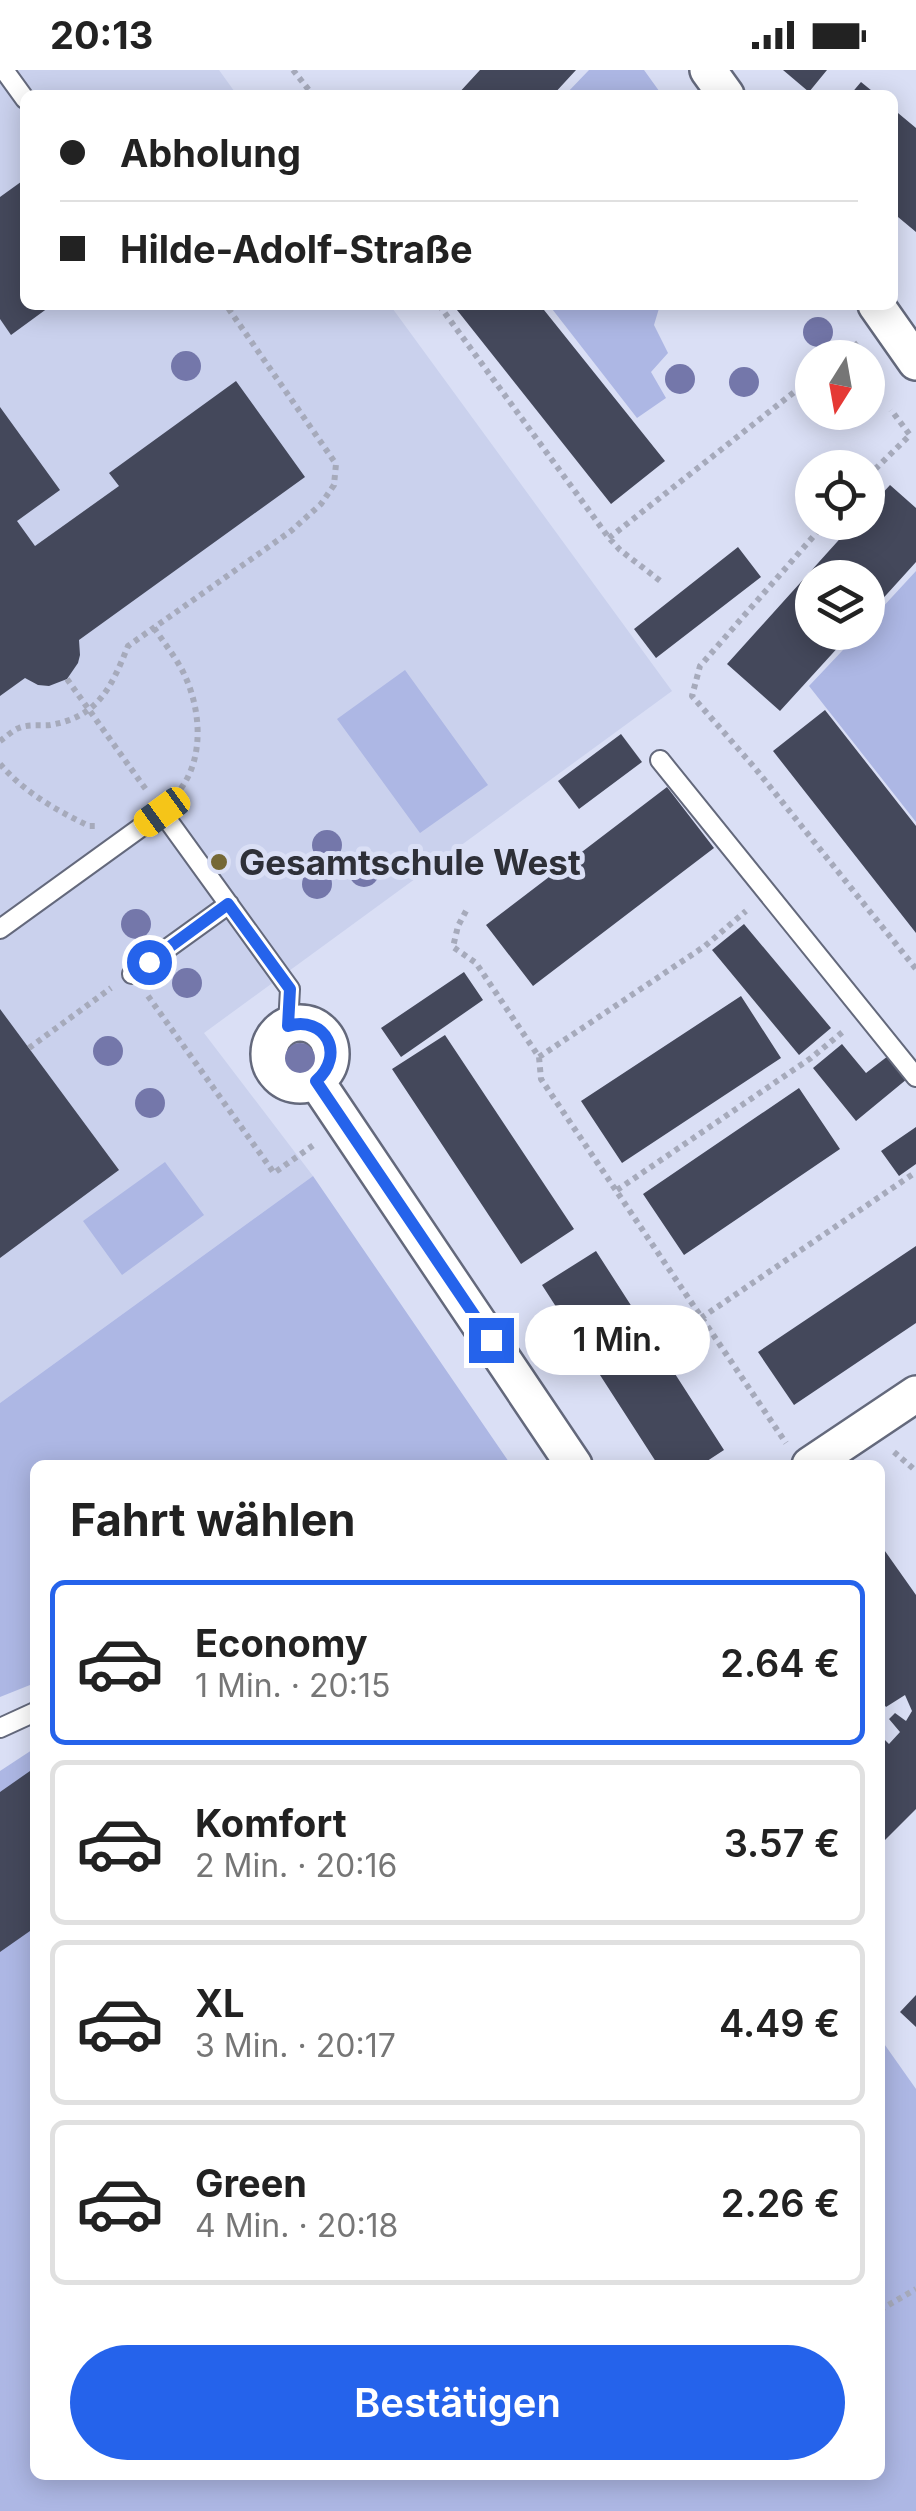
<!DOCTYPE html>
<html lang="de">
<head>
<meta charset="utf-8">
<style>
	body { margin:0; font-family:Inter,sans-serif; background:#f2f2f2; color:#222; height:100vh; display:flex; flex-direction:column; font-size:38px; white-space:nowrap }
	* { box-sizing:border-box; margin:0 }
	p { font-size:32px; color:#767676 }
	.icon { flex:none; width:55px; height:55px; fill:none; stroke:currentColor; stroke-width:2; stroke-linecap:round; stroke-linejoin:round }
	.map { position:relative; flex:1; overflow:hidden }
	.details { position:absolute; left:30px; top:1390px; width:855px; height:1020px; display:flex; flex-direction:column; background:#fff; border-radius:15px; box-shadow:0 5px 25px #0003 }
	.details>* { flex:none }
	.top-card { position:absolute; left:20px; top:20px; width:878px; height:220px; border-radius:15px; box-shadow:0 5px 25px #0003; display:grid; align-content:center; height:220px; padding:0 40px; background:#fff }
	.needle { width:65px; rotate:191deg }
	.tools { position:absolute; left:795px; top:270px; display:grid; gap:20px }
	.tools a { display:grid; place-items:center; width:90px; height:90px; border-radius:50%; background:#fff; box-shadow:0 5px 25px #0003; font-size:50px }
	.end { position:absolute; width:45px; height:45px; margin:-22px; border:12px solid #2563eb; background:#fff; box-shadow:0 0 0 5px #fff }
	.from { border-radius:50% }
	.bubble { position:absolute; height:70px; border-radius:35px; background:#fff; box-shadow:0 5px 25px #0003; font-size:32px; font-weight:600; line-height:70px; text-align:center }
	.car { position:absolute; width:30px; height:60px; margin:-30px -15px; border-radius:12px; box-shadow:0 0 8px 2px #0007; background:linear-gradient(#f5c518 24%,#345 0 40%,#f5c518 0 76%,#345 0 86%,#f5c518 0) }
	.top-card b { display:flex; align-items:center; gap:35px; height:95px; font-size:38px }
	.top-card b+b { border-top:2px solid #e0e0e0 }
	.top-card i { width:25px; height:25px; background:#222 }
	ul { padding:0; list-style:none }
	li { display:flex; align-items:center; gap:30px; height:165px; margin:0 20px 15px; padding:0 20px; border:5px solid #e0e0e0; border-radius:15px }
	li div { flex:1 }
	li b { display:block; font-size:38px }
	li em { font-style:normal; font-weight:600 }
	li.current { border-color:#2563eb }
	li>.icon { width:90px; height:90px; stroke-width:1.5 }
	h2 { padding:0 40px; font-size:45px; line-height:120px }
	.button { display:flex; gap:20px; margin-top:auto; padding:20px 40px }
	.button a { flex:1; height:115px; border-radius:60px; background:#2563eb; color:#fff; font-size:40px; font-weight:600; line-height:115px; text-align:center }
	.status { display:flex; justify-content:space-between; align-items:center; height:70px; padding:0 50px; background:#fff; direction:ltr }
	.status svg { height:28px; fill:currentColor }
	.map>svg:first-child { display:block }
	.built { fill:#cad1ed }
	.green { fill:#adb7e4 }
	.building { fill:#44485b }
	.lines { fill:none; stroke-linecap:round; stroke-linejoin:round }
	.lane-casing { stroke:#64697c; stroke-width:22 }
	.street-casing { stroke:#64697c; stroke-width:40 }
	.path { stroke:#a6aabb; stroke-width:6; stroke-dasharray:5 5; stroke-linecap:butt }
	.lane { stroke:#fff; stroke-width:18 }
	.street { stroke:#fff; stroke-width:35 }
	.tree { fill:#7477aa }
	.route { stroke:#2563eb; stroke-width:12 }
	.poi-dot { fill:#756835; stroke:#dadff5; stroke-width:4 }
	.labels { text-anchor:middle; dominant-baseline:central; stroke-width:10; stroke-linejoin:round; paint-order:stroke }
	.poi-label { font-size:35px; font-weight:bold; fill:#2e3038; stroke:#dadff5; text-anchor:start }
</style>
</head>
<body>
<div class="status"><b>20:13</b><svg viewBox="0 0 49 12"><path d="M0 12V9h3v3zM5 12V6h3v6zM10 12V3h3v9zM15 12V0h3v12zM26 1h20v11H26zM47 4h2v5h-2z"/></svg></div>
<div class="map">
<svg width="916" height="2441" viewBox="0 0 916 2441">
	<rect width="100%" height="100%" fill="#dadff5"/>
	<!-- built -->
	<path class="built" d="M0 0H219L237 25H25V235H390L672 621 204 963 313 1106 0 1333Z"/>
	<!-- green -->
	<path class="green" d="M589 0H644L662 25H565Z
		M549 235H660L654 255 668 283 651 302 666 328 637 348Z
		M916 501V752L809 616 859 563 868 562V553Z
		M405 600 488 715 420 763 337 649Z
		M165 1092 204 1145 122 1205 83 1151Z
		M313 1106 511 1395H35V1613L0 1627V1333Z
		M35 1678V2405H880V1968L916 2019V2441H0V1701Z"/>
	<!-- building -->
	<path class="building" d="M480 0H576L553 25H457Z
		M783 0H827L809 22Z
		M861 12 877 25H850Z
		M892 38 916 58V162L892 142Z
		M25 109V235H52L11 265 0 249V127Z
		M453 235H540L665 391 611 434Z
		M236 311 305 407 79 570 80 585 78 593 67 609 49 616 38 615 25 608 0 626V337L60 420 17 451 35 476 119 416 109 403Z
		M890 415 916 438V492L868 545V508H812V562H852L780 641 727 594 855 452H868V439Z
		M738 477 761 507 656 588 634 559Z
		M825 640 916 756V863L773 681Z
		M621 664 642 692 579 739 558 711Z
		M667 717 714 778 533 916 486 855Z
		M744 854 831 958 799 985 712 880Z
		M464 902 483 930 401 987 381 958Z
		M741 926 781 988 622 1093 581 1031Z
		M0 939 119 1100 0 1188Z
		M445 965 574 1159 521 1194 392 999Z
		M842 974 866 1003 888 986 907 1009 856 1051 813 998Z
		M799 1018 840 1079 684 1185 643 1124Z
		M916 1057V1094L899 1106 881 1081Z
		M916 1176V1253L794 1335 758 1282Z
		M596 1181 724 1380 701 1395H658L542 1215Z
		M880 1474 916 1525V1739L880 1775V1665L889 1674 900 1662 889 1649 895 1643 906 1651 912 1641 905 1625 886 1637 880 1629Z
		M30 1701 35 1708V1868L30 1861 0 1882V1722Z
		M916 1925V1957L900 1942Z"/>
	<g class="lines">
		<defs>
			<path id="lane" d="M4 0 25 29
				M660 690 916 1007
				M0 859 162 742 290 919 288 955
				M132 904 229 834
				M0 1658 35 1642"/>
			<path id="street" d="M708 0 726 25
				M876 235 916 292
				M269 984a31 31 0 1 1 62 0a31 31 0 1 1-62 0Z
				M316 1011 574 1395
				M810 1395 916 1324"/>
		</defs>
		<!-- lane casing -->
		<use href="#lane" class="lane-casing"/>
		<!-- street casing -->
		<use href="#street" class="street-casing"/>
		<!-- path -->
		<path class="path" d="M293 0 312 24
			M439 235 609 468 620 480 663 513
			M839 288 858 273
			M868 406 910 365 891 340
			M826 452 700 596 692 626 755 698 916 899
			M609 468 812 308
			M154 558C163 571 173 584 181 598 201 635 206 687 179 721
			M67 609 147 721
			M0 671C6 667 13 660 19 658 28 654 41 656 50 655 98 647 111 618 128 576L291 461 321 434 334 415 336 394 226 235
			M0 694C25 723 56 740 89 756H95
			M466 841 458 856 453 877 476 893 539 987 541 1009 786 1373
			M148 926 274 1103 315 1074
			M29 978 111 918
			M539 987 705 876 746 841
			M617 1120 811 988 845 960
			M701 1248 916 1102
			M894 1382 916 1401
			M880 2240 916 2219"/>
		<!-- lane -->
		<use href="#lane" class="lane"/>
		<!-- street -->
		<use href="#street" class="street"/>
	</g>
	<!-- trees -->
	<g class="tree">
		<circle cx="818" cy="262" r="15"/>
		<circle cx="186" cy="296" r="15"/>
		<circle cx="680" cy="309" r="15"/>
		<circle cx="744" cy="312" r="15"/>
		<circle cx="327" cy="775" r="15"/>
		<circle cx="364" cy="802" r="15"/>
		<circle cx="317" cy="814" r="15"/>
		<circle cx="136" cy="854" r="15"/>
		<circle cx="187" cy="913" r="15"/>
		<circle cx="108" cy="981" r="15"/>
		<circle cx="300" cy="988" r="15"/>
		<circle cx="150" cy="1033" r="15"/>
	</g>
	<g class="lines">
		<!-- route -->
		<path class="route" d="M149 892 228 834 290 919 288 956C326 945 346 985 316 1011L491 1270"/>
	</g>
	<!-- markers -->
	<circle class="poi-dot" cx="219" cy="792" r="10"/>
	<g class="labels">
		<!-- poi labels -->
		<g class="poi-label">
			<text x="239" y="792">Gesamtschule West</text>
		</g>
	</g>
</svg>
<div class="tools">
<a><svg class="needle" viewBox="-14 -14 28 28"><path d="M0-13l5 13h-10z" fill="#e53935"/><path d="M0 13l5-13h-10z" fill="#767676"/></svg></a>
<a><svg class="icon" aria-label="locate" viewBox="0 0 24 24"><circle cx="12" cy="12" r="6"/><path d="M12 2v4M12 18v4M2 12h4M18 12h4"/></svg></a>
<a><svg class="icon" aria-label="layers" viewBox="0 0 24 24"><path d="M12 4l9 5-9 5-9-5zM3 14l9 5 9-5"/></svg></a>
</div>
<i class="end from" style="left:149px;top:892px"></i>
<i class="end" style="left:491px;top:1270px"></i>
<div class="bubble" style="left:525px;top:1235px;width:185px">1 Min.</div>
<i class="car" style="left:162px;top:742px;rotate:234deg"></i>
<div class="top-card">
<b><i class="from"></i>Abholung</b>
<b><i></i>Hilde-Adolf-Straße</b>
</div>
<section class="details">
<h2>Fahrt wählen</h2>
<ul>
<li class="current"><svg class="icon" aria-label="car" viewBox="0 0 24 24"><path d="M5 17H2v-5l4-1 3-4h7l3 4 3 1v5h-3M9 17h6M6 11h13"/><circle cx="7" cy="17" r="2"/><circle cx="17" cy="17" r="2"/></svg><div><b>Economy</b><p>1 Min. · 20:15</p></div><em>2.64 €</em></li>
<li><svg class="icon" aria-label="car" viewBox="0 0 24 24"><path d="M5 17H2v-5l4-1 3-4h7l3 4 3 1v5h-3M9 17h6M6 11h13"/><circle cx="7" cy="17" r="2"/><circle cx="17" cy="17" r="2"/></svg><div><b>Komfort</b><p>2 Min. · 20:16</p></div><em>3.57 €</em></li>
<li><svg class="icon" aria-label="car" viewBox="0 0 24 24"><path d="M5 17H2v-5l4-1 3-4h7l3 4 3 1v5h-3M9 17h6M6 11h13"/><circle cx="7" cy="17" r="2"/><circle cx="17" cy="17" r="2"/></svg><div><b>XL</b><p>3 Min. · 20:17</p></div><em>4.49 €</em></li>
<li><svg class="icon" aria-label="car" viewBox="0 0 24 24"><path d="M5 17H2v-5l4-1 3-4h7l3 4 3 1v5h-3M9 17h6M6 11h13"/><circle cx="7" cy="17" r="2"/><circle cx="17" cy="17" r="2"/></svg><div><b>Green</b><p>4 Min. · 20:18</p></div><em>2.26 €</em></li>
</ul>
<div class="button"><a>Bestätigen</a></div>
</section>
</div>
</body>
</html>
